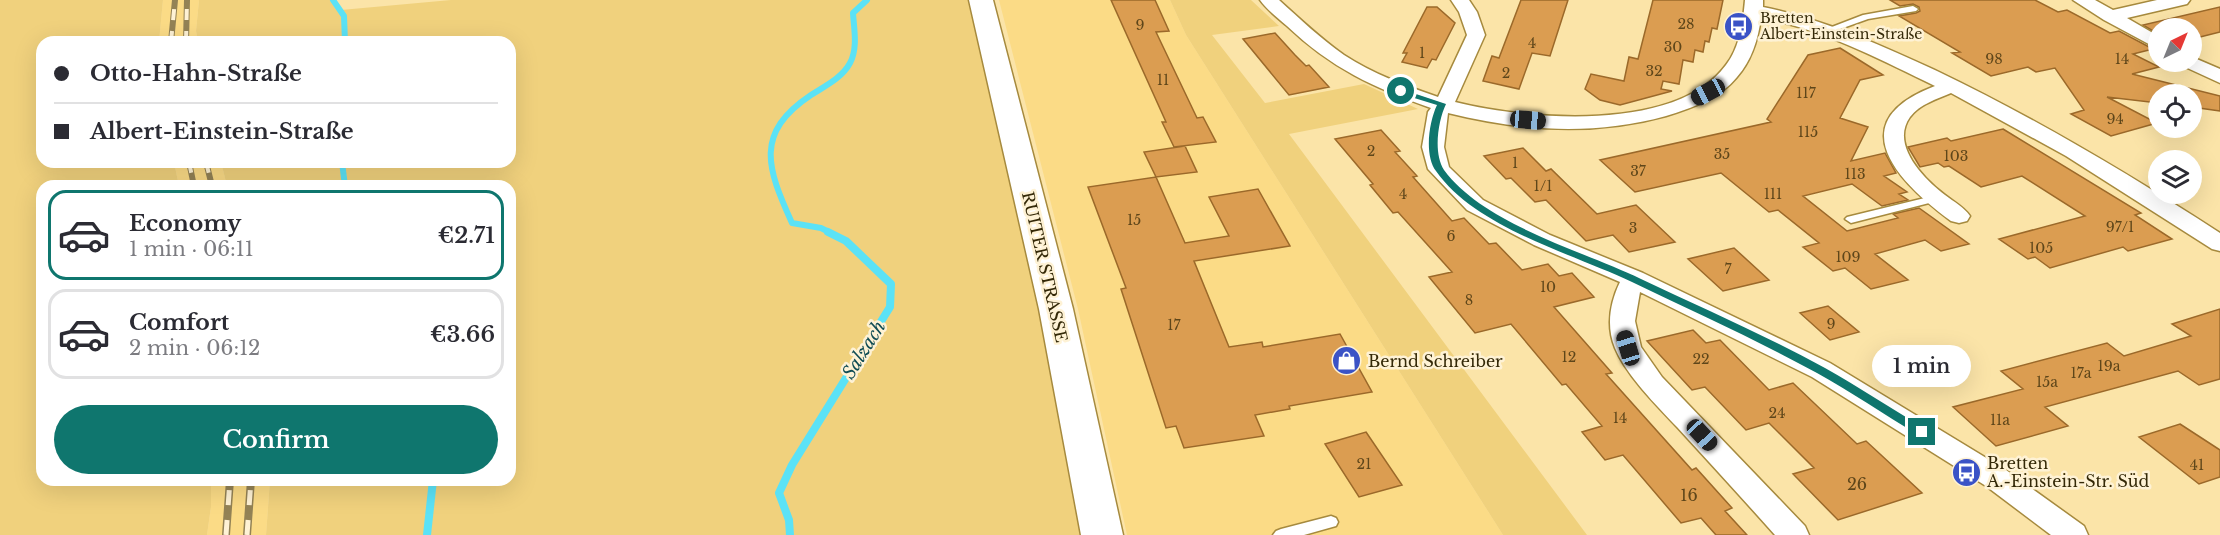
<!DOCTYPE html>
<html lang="en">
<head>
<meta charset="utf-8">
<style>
	body { margin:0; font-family:"Libre Baskerville",serif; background:#f7f7f7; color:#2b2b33; height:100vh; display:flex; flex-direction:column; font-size:22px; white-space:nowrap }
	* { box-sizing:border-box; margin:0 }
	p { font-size:20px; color:#7c7c81 }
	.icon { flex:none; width:33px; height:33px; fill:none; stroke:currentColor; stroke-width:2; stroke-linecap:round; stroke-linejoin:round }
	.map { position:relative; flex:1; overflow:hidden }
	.side { position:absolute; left:36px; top:180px; width:480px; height:306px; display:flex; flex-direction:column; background:#fff; border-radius:18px; box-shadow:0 6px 24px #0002 }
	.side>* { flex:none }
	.guide { position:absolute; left:36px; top:36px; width:480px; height:132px; border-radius:18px; box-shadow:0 6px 24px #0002; display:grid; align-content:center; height:132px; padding:0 18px; background:#fff }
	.needle { width:39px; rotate:43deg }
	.controls { position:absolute; left:2148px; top:18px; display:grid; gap:12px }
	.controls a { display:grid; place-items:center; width:54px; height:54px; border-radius:50%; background:#fff; box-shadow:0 6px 24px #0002; font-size:30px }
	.end { position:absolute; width:27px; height:27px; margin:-14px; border:8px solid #0f766e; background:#fff; box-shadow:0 0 0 3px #fff }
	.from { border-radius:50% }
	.bubble { position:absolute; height:42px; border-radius:21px; background:#fff; box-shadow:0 6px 24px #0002; font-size:20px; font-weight:600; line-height:42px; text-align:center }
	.car { position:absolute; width:18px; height:36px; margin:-18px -9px; border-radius:8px; box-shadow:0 0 4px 2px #0007; background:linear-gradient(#222 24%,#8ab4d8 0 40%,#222 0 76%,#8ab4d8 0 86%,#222 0) }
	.guide b { display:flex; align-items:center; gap:21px; height:57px; font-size:22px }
	.guide b+b { border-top:2px solid #e1e1e2 }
	.guide i { width:15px; height:15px; background:#2b2b33 }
	ul { padding:10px 0 0; list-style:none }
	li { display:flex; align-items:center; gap:18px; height:90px; margin:0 12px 9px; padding:0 6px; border:3px solid #e1e1e2; border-radius:18px }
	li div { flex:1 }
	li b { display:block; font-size:22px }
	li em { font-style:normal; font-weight:600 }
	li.active { border-color:#0f766e }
	li>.icon { width:54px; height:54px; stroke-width:1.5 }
	.action { display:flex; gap:12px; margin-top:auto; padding:12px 18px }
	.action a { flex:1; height:69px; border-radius:36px; background:#0f766e; color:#fff; font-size:24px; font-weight:600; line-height:69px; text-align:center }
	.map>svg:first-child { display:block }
	.built { fill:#fbdb86 }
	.green { fill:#f0d17d }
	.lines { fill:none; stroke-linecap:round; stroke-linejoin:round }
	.stream-far1 { stroke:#5be2f6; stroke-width:6 }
	.stream { stroke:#5be2f6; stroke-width:8 }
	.building { fill:#db9d51; stroke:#9b692a; stroke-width:1.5 }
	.lane-casing { stroke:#a68a3e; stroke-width:3 }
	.street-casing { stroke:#a68a3e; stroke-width:3 }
	.secondary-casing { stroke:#a68a3e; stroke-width:3 }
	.lane { fill:#fff; fill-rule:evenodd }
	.street { fill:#fff; fill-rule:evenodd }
	.secondary { fill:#fff; fill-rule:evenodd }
	.rail-far1-casing { stroke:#938255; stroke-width:6 }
	.rail-casing { stroke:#938255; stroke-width:8 }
	.rail-far1 { stroke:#fef2d5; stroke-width:4; stroke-dasharray:11; stroke-linecap:butt }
	.rail { stroke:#fef2d5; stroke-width:5; stroke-dasharray:15; stroke-linecap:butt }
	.route { fill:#0f766e }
	.labels { text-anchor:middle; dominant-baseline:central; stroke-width:5; stroke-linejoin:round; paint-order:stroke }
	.far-poi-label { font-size:14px; fill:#342908; stroke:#fef2d5; text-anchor:start }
	.number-label { font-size:14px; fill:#5e461a }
	.street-label { font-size:16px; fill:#342908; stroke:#fef2d5 }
	.poi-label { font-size:16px; fill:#342908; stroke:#fef2d5; text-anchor:start }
	.near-number-label { font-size:16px; fill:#5e461a }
	.water-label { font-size:18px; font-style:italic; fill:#104c54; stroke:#fef2d5 }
</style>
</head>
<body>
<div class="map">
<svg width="2220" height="535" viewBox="0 0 2220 535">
	<rect width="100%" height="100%" fill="#fbe4a8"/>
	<!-- built -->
	<path class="built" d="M163 0H199L196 31 198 42H159Z
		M999 0H1170L1186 35 1503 535H1127L1078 309Z
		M174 162H221L227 186H179Z
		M211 480H270L266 535H207L211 507Z"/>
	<!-- green -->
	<path class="green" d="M0 0H163L159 42H42V162H174L179 186H42V480H211V507L207 535H0Z
		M199 0H336L341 10 451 0H971L1094 535H266L270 480H510V186H227L221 162H510V42H198L196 31Z
		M1170 0H1251L1279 26 1212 35 1265 103 1364 84 1418 109 1289 134 1587 535H1503L1186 35Z"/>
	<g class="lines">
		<!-- stream-far1 -->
		<path class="stream-far1" d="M333 0 344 16 345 42
			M342 162 345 186
			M831 233 821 228 792 223C767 168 754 133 811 95 825 86 842 78 850 63 858 48 854 29 853 13L867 0"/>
		<!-- stream -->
		<path class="stream" d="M427 535 433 480
			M790 535 789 520 779 493 792 465 890 307 891 284 846 241 828 232"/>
	</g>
	<!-- building -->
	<path class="building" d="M1111 0H1155L1169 31 1156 32 1197 118 1203 117 1216 142 1174 147 1162 122H1166Z
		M1521 0H1568L1550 56 1532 53 1519 89 1483 81 1492 56 1499 58Z
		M1653 0H1723L1717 29 1712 28 1709 42 1705 41 1703 52 1695 50 1693 62 1683 60 1679 84 1663 81 1661 89 1672 91 1620 105 1600 100 1585 89 1591 74 1624 81 1629 57 1638 59Z
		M1890 0H2035L2058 12 2067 10 2110 33 2119 31 2153 49 2133 54 2159 67 2132 74 2220 96V111L2192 107V94H2158V103L2107 97 2157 123 2111 136 2071 114 2084 110 2055 68 2036 72 2028 67 1991 76 1952 53 1960 52 1899 16 1916 13 1920 11 1919 7 1913 4 1900 6Z
		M1427 7H1437L1455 23 1436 60 1432 59 1427 68 1402 62 1407 53H1403Z
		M2220 7V32L2192 39V28H2158V34L2143 25Z
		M1275 33 1295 55 1306 66 1309 65 1329 87 1289 95 1243 39Z
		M1840 48 1883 75 1860 80 1840 118 1868 127 1851 161 1885 153 1896 173 1884 176 1907 192 1899 194 1908 200 1882 206 1852 184 1803 196 1847 231 1898 218 1893 214 1919 208 1969 244 1941 251 1925 240 1875 254 1908 280 1871 289 1845 268 1833 271 1803 247 1819 243 1778 210 1769 212 1721 173 1635 192 1600 160 1771 122 1767 119 1808 55Z
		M2003 129 2141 213 2135 215 2172 239 2128 251 2123 247 2050 268 2035 257 2028 259 1999 239 2085 216 2022 176 1981 187 1949 166 1944 167 1938 163 1920 167 1908 147 1947 138 1951 141Z
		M1381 130 1400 151 1395 152 1417 176 1413 177 1452 221 1464 218 1489 244 1496 243 1522 270 1548 264 1559 276 1572 273 1594 297 1554 307 1612 373 1606 374 1692 470 1696 468 1732 508 1725 511 1747 535H1716L1701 518 1681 523 1623 455 1605 460 1582 432 1602 426 1566 384 1562 385 1511 324 1475 333 1429 277 1452 272 1398 212 1393 213 1370 185 1373 184 1335 139Z
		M1185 146 1197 172 1156 177 1144 152Z
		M1523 148 1546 171 1551 169 1597 214 1636 205 1675 242 1629 252 1613 235 1586 241 1546 200 1535 202 1511 178 1506 179 1484 156Z
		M1156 177 1185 243 1229 236 1209 197 1258 189 1290 246 1194 261 1229 347 1262 342 1263 347 1340 334 1372 392 1289 406 1290 409 1255 415 1264 436 1184 448 1176 426 1166 428 1121 289 1126 288 1088 187Z
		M1734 248 1769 280 1723 291 1688 259Z
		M1828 306 1859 332 1830 340 1800 313Z
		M2220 309V379L2199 385 2178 371 2045 407 2068 426 1996 446 1953 407 2023 389 2001 371 2107 343 2124 356 2191 336 2172 324Z
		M1693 330 1706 343 1720 340 1769 390 1793 383 1857 444 1866 441 1922 493 1838 520 1793 474 1814 468 1769 423 1746 430 1705 387 1692 390 1647 341Z
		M2180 424 2220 450V477L2199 484 2139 437Z
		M1366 432 1402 485 1359 497 1325 444Z"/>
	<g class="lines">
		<defs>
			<path id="lane" d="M1913 6 1918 9 1916 11 1868 19 1829 33 1824 30 1863 15Z
				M1933 196 1939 199 1937 201 1851 223 1845 219 1847 217Z
				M1331 516 1336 518 1338 522 1336 526 1304 535H1273L1276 531 1281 529Z"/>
			<path id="street" d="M1260 0H1279C1300 19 1321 39 1344 55 1373 74 1406 86 1438 97L1467 35 1459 12 1451 0H1469L1477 12 1485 35 1455 102C1527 120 1676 133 1726 65 1740 47 1743 22 1745 0H1763V7C1824 19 1880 45 1937 71 2035 118 2129 174 2220 233V251L2212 249 2066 156 1951 93C1937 99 1920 104 1910 117 1890 145 1924 179 1945 195 1954 202 1964 207 1970 216L1967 221 1959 223 1951 221C1897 181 1840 122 1935 86 1879 59 1823 29 1761 18 1758 39 1752 60 1737 77 1720 98 1692 108 1666 116 1594 136 1520 131 1448 113L1444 147 1449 167 1483 200 1550 235 1643 273 1830 363 2006 470 2084 526 2088 535H2051L1986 486 1812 377 1640 292 1635 321 1641 347 1662 377 1805 526 1809 535H1775C1743 499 1710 463 1677 427 1657 406 1626 375 1615 348 1606 326 1610 303 1620 282L1534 245 1467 210 1428 169 1422 147 1428 112 1431 108C1374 88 1331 68 1287 26 1278 18 1267 10 1260 0Z
				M2073 0H2095L2113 10 2157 0H2190L2187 4 2127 18 2158 36V49L2104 20Z
				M2192 57 2220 69V83L2183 66 2181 62H2192Z"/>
			<path id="secondary" d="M969 0H993L1073 309 1123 535H1081L1039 309Z"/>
		</defs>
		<!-- lane casing -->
		<use href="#lane" class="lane-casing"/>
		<!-- street casing -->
		<use href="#street" class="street-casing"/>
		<!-- secondary casing -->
		<use href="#secondary" class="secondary-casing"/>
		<!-- lane -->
		<use href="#lane" class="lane"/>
		<!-- street -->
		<use href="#street" class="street"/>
		<!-- secondary -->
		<use href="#secondary" class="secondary"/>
		<defs>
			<path id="rail-far1" d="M171 42 175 0
				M186 42 187 0
				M189 162 194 186
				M206 162 212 186"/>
			<path id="rail" d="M226 535 230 480
				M247 535 251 480"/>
		</defs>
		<!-- rail-far1 casing -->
		<use href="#rail-far1" class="rail-far1-casing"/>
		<!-- rail casing -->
		<use href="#rail" class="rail-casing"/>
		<!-- rail-far1 -->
		<use href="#rail-far1" class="rail-far1"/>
		<!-- rail -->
		<use href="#rail" class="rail"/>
	</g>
	<!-- route -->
	<path class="route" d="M1401 89 1446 104C1438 121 1433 153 1444 170 1485 225 1581 250 1641 279 1702 308 1765 335 1825 368 1859 387 1892 409 1926 429V435H1918C1884 414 1851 392 1817 373 1757 340 1694 312 1632 282 1571 253 1476 228 1436 171 1424 155 1429 122 1437 105L1398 93V90Z"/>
	<!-- icons -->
	<defs>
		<symbol id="bus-disc" viewBox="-11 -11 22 22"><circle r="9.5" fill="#3b53c6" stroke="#fef2d5"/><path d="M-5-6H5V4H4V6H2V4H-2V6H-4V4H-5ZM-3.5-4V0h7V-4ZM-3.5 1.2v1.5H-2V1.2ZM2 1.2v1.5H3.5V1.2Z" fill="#fff"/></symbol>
		<symbol id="shop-disc" viewBox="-11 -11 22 22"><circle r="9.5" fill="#3b53c6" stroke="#fef2d5"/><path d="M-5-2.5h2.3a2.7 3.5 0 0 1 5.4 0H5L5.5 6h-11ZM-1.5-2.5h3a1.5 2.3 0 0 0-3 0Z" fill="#fff"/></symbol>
	</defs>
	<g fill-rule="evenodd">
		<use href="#bus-disc" x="1722" y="10" width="33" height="33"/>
		<use href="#shop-disc" x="1330" y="344" width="33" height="33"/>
		<use href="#bus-disc" x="1950" y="456" width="33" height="33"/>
	</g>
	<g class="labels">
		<!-- far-poi labels -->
		<g class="far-poi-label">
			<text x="1760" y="18">Bretten<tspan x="1760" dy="16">Albert-Einstein-Straße</tspan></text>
		</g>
		<!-- number labels -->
		<g class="number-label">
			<text x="1686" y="24">28</text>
			<text x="1140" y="25">9</text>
			<text x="1532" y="43">4</text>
			<text x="1673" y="47">30</text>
			<text x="1422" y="53">1</text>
			<text x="1994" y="59">98</text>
			<text x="2122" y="59">14</text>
			<text x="1654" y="71">32</text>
			<text x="1506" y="73">2</text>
			<text x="1163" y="80">11</text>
			<text x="1806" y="93">117</text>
			<text x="2115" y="119">94</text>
			<text x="1808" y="132">115</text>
			<text x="1371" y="151">2</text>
			<text x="1722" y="154">35</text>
			<text x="1956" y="156">103</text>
			<text x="1515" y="163">1</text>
			<text x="1638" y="171">37</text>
			<text x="1855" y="174">113</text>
			<text x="1543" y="186">1/1</text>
			<text x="1403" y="194">4</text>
			<text x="1773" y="194">111</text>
			<text x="1134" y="220">15</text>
			<text x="2120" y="227">97/1</text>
			<text x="1633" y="228">3</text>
			<text x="1451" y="236">6</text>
			<text x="2041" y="248">105</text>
			<text x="1848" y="257">109</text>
			<text x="1728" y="269">7</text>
			<text x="1548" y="287">10</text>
			<text x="1469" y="300">8</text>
			<text x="1831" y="324">9</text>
			<text x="1174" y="325">17</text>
			<text x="1569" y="357">12</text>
			<text x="1701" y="359">22</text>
			<text x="2109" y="366">19a</text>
			<text x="2081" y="373">17a</text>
			<text x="2047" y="382">15a</text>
			<text x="1777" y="413">24</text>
			<text x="1620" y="418">14</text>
			<text x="2000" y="420">11a</text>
			<text x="1364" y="464">21</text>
			<text x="2197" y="465">41</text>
		</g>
		<!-- street labels -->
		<g class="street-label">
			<text transform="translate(1045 267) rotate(77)">RUITER STRASSE</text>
		</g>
		<!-- poi labels -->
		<g class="poi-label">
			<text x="1368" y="361">Bernd Schreiber</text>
			<text x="1987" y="463">Bretten<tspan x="1987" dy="18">A.-Einstein-Str. Süd</tspan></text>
		</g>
		<!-- near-number labels -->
		<g class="near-number-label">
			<text x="1857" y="484">26</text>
			<text x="1689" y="495">16</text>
		</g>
		<!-- water labels -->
		<g class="water-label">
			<text transform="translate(864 350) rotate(-58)">Salzach</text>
		</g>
	</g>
</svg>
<div class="controls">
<a><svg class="needle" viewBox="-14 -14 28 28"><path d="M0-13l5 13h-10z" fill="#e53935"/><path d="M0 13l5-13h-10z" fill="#7c7c81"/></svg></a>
<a><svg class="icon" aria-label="locate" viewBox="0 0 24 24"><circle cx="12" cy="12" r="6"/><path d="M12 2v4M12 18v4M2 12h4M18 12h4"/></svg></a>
<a><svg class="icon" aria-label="layers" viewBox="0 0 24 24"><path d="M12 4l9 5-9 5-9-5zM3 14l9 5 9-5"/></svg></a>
</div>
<i class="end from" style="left:1401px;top:91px"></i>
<i class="end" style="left:1922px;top:432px"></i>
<div class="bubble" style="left:1872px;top:345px;width:99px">1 min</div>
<i class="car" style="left:1708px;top:92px;rotate:242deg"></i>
<i class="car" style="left:1528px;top:120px;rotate:95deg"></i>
<i class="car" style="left:1628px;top:348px;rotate:343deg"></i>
<i class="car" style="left:1702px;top:435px;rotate:137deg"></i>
<div class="guide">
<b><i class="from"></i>Otto-Hahn-Straße</b>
<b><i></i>Albert-Einstein-Straße</b>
</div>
<section class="side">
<ul>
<li class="active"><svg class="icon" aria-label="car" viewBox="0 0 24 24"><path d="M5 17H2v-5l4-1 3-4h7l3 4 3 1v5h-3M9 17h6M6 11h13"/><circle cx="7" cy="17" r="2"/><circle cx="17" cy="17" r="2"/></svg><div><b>Economy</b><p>1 min · 06:11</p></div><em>€2.71</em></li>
<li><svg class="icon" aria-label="car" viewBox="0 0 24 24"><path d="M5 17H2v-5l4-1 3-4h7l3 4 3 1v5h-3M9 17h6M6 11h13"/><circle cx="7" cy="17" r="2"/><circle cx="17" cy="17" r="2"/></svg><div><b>Comfort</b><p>2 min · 06:12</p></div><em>€3.66</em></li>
</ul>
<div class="action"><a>Confirm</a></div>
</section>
</div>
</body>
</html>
